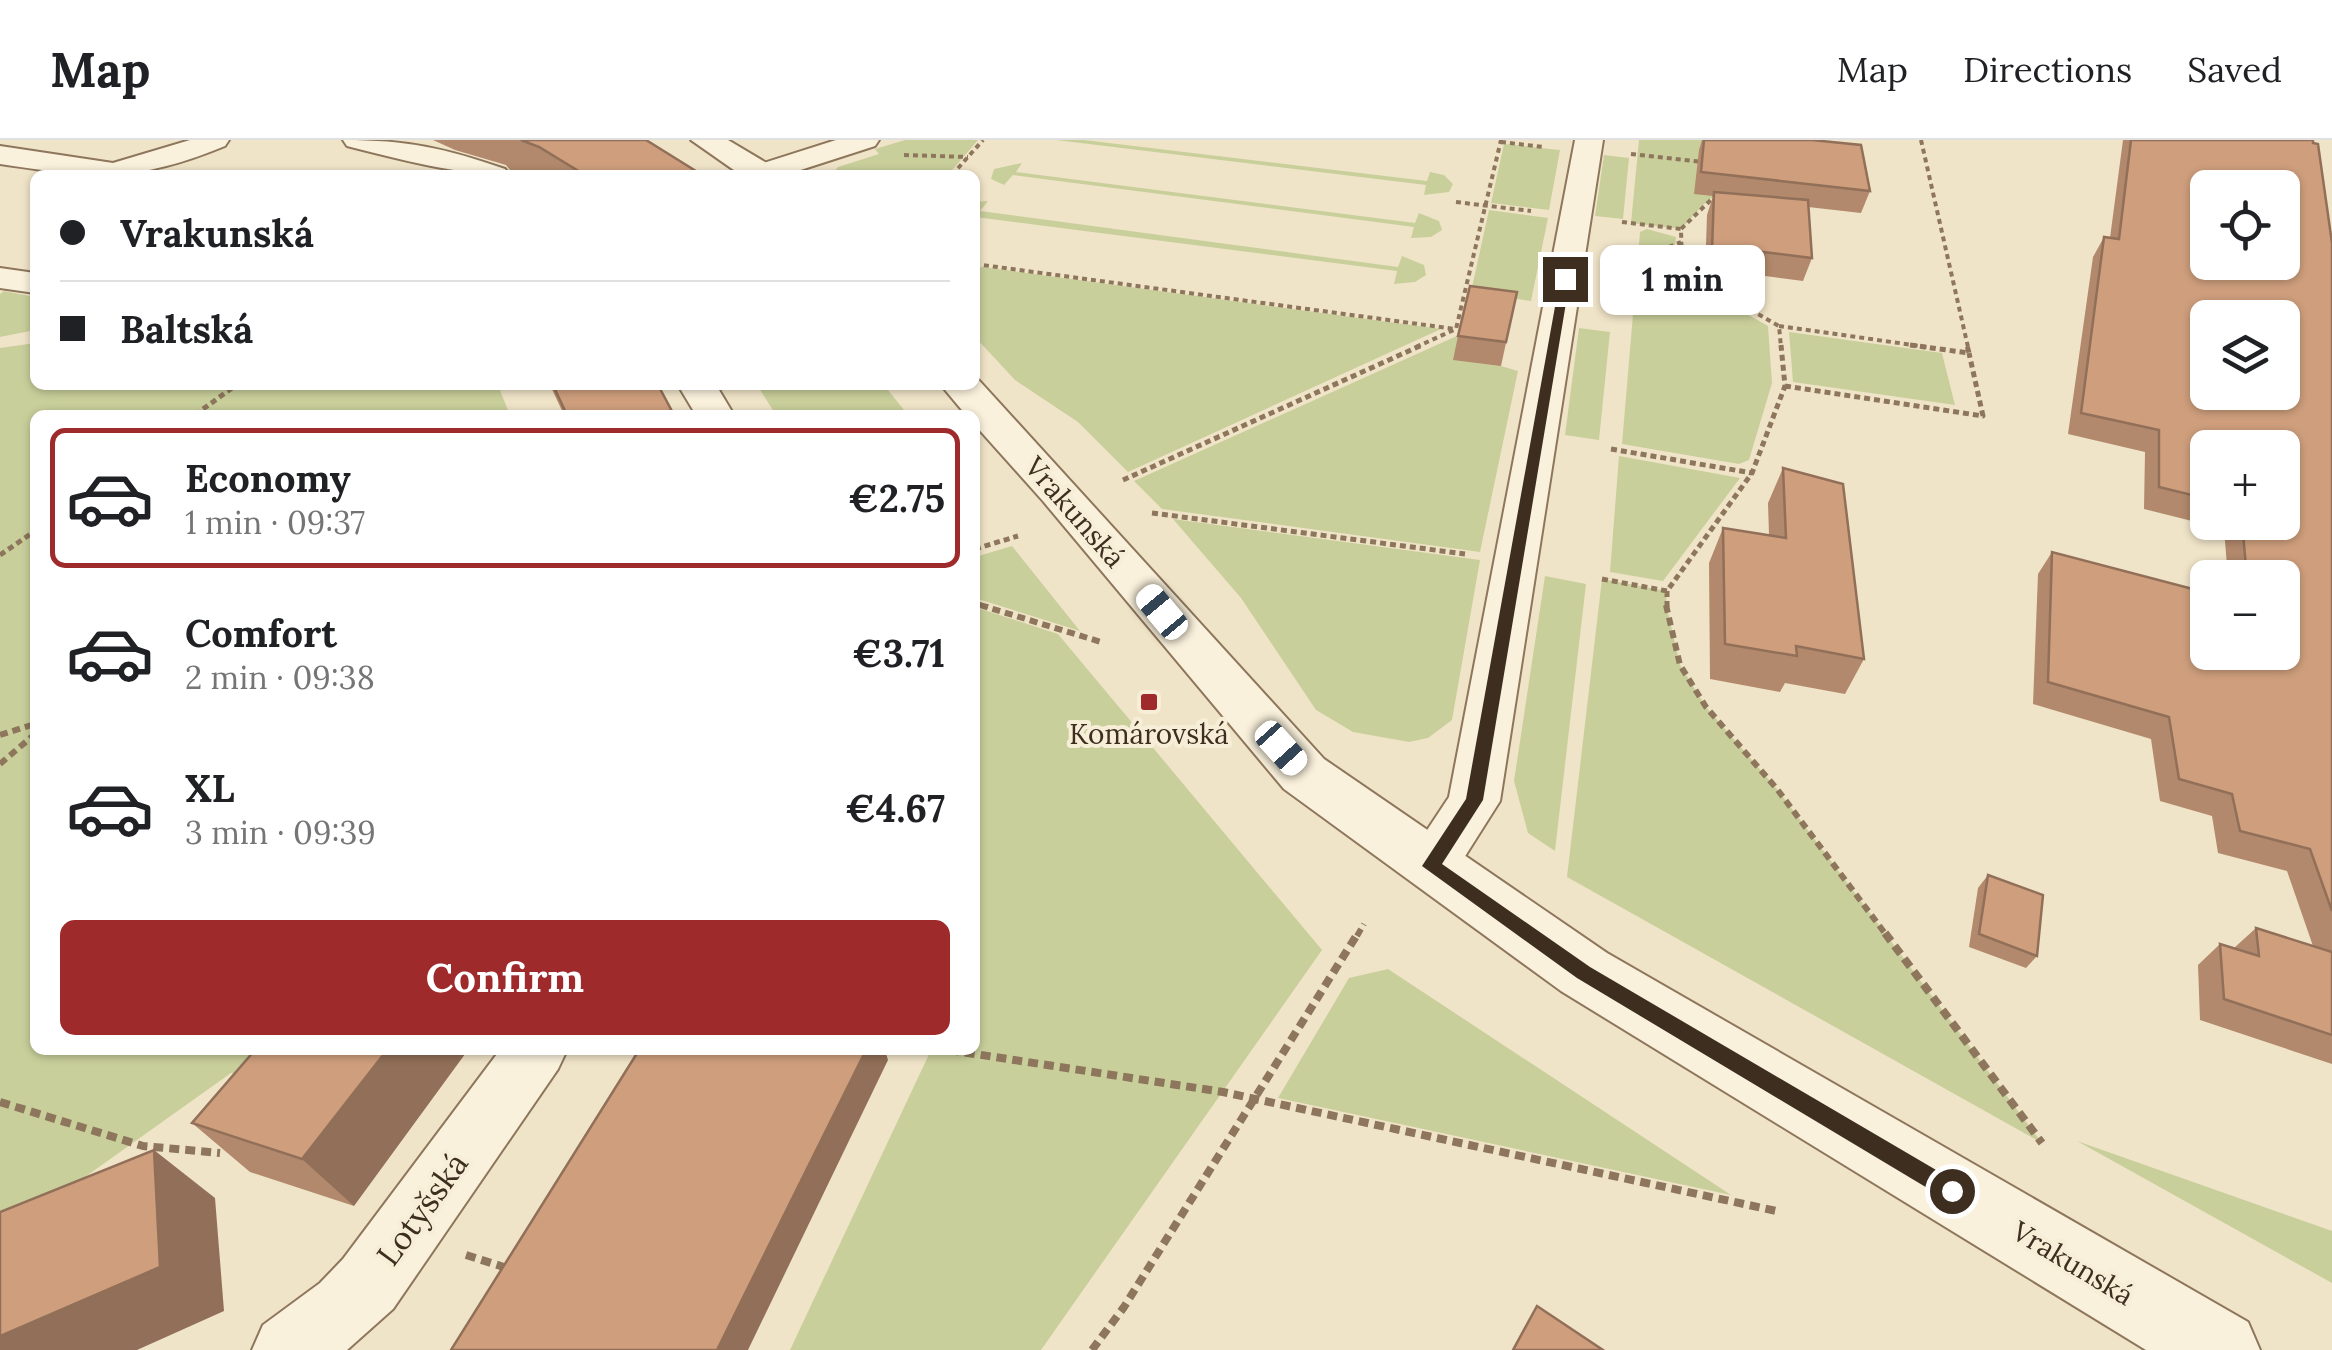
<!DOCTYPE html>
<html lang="en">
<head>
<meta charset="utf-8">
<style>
	body { margin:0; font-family:Lora,serif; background:#f6f6f6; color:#202124; height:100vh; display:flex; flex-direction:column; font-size:38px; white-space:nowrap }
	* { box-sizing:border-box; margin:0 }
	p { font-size:32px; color:#757577 }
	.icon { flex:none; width:55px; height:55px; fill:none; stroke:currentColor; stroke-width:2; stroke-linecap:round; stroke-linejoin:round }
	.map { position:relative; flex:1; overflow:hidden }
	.drawer { position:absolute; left:30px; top:270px; width:950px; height:645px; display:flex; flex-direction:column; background:#fff; border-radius:15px; box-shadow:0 2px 8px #0004 }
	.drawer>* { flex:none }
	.banner { position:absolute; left:30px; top:30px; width:950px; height:220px; border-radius:15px; box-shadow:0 2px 8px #0004; display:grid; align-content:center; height:220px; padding:0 30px; background:#fff }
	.buttons { position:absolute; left:2190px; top:30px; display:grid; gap:20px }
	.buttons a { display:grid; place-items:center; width:110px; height:110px; border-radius:15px; background:#fff; box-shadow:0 2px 8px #0004; font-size:50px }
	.end { position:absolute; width:45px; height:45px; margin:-22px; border:12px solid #3d2e20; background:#fff; box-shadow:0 0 0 5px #fff }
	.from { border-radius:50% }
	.bubble { position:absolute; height:70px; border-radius:15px; background:#fff; box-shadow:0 2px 8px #0004; font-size:32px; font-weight:700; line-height:70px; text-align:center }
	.car { position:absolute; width:30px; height:60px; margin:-30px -15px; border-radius:12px; box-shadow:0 0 8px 2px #0007; background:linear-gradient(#fff 24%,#345 0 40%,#fff 0 76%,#345 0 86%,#fff 0) }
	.banner b { display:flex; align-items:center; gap:35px; height:95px; font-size:38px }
	.banner b+b { border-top:2px solid #e0e0e0 }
	.banner i { width:25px; height:25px; background:#202124 }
	ul { padding:18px 0 0; list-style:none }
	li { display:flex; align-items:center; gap:30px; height:140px; margin:0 20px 15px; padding:0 10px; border:5px solid transparent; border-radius:15px }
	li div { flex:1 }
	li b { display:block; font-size:38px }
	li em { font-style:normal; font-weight:700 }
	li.on { border-color:#9e2a2b }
	li>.icon { width:90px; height:90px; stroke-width:1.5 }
	.action { display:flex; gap:20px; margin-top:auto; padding:20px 30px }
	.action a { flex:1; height:115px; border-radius:15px; background:#9e2a2b; color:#fff; font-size:40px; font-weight:700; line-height:115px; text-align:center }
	header { display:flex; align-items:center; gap:60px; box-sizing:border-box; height:140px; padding:0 50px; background:#fff; border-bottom:2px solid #e0e0e0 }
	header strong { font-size:48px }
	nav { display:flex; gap:55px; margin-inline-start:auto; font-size:35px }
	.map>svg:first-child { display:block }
	.green { fill:#c9cf9b }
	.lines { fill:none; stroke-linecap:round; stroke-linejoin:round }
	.minor-casing { stroke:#8d765c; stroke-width:4 }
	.tertiary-casing { stroke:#8d765c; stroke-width:4 }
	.path-far3 { stroke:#8d765c; stroke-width:4; stroke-dasharray:5 4; stroke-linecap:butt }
	.path-far2 { stroke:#8d765c; stroke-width:5; stroke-dasharray:6 4; stroke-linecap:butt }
	.path-far1 { stroke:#8d765c; stroke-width:6; stroke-dasharray:8 5; stroke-linecap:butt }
	.path { stroke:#8d765c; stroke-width:8; stroke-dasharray:10 6; stroke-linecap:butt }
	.minor { fill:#faf1dc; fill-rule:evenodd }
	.tertiary { fill:#faf1dc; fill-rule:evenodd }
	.wall { fill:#b2896c; fill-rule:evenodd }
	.shaded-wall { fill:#916f58 }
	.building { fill:#cf9f7d; stroke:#916f58; stroke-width:2.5; fill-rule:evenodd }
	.route { fill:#3d2e20 }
	.poi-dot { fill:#9e2a2b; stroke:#f7eed8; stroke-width:4 }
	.labels { text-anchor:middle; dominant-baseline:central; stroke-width:8; stroke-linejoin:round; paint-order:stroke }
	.street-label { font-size:28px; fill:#3d2e20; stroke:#f7eed8 }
	.poi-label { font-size:28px; fill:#3d2e20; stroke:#f7eed8 }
	.near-street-label { font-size:32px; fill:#3d2e20; stroke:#f7eed8 }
</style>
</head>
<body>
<header>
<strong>Map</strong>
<nav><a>Map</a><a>Directions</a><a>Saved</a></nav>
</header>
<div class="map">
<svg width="2332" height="1210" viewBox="0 0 2332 1210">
	<rect width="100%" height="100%" fill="#f0e4c8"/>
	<!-- green -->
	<path class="green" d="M905 0H978L948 35H831L838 27 879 14 875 9Z
		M1056 0H1084L1427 41 1430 32 1444 35 1453 44 1449 52 1424 55 1426 45Z
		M1639 0H1744L1736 38 1703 65 1681 89 1631 83Z
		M1504 4 1560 10 1549 70 1491 63Z
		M1604 15 1629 18 1623 79 1595 76Z
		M1022 23 1016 32 1415 83 1419 73 1439 81 1442 90 1431 97 1411 98 1414 87 1013 35 1004 45 991 39 994 29Z
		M988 61 980 71 1398 127 1402 116 1424 125 1426 135 1415 142 1394 144 1397 131 975 77V62Z
		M1489 70 1548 78 1531 161 1471 152Z
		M1647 89 1676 97 1672 127 1676 134 1768 186 1772 243 1749 320 1739 324 1622 304 1640 92Z
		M975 126 1441 189 1128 332 1078 282 1015 240 975 197Z
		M4 151 35 157V190L0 197V154Z
		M1579 188 1610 192 1599 300 1565 295Z
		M1789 192 1942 213 1955 265 1793 242Z
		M1459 195 1501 226 1518 231 1480 412 1162 369 1134 341Z
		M35 203V245H485L499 248 510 275H35V910H289L266 939 231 933 33 1074 0 1089V208Z
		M757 245H884L908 275H776Z
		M1619 316 1740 338 1663 441 1610 432Z
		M1173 379 1480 420 1452 580 1428 598 1409 602 1353 592 1316 570 1241 458Z
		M1012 406 1080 491 975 458V417Z
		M1545 436 1586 444 1555 711 1528 693 1514 641Z
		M1602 439 1667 451 1666 464 1680 525 1706 567 1777 649 2042 1003 1567 737Z
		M975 467 1058 494 1322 810 1041 1210H790L931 910H975Z
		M1388 829 1731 1055 1278 958 1349 838Z
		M2077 1001 2332 1091V1143Z"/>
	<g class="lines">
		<defs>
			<path id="minor" d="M190 0H229L225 6C135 43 94 38 0 24V6L113 23Z
				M343 0C408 0 444 8 505 29L510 35C459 35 398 19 347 6Z
				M836 0H879L875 6 785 35 746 33 751 27Z
				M1575 0H1603L1500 661 1450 740 1431 747 1412 740 1404 725 1449 657Z
				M0 128 35 133V153L0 148Z
				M678 245H716L734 275H696Z
				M500 910H567L558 929 393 1169 347 1210H252L263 1185 320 1143 343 1119Z"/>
			<path id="tertiary" d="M691 0H728L775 28 780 35H741Z
				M975 236 1324 619 1607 813 2248 1182 2260 1210H2146L1561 851 1284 649 1043 361 975 285V275H966L941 245H975Z"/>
		</defs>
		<!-- minor casing -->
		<use href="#minor" class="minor-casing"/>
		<!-- tertiary casing -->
		<use href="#tertiary" class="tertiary-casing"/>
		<!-- path-far3 -->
		<path class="path-far3" d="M1921 0 1968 207
			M1501 2 1544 7
			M1631 14 1703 22
			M904 15 968 17
			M952 35 983 0
			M1717 54 1681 89 1682 131 1779 186 1781 207
			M1456 62 1531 71
			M1622 82 1681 89
			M975 124 1455 189
			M1627 124 1681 102
			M1779 186 1927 207
			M1416 207 1456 189 1501 0"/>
		<!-- path-far2 -->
		<path class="path-far2" d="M1910 205 1969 213 1967 205
			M1785 246 1983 276 1969 213
			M195 275 236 245
			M1611 309 1752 333
			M1123 340 1422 205
			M1152 373 1465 414
			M975 409 1018 396
			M0 415 35 391
			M1602 439 1667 451 1752 333 1785 246 1781 205
			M975 463 988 467
			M1667 467V451"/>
		<!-- path-far1 -->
		<path class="path-far1" d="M980 465 1101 502
			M1666 465 1680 525 1706 567 1777 649 1887 796
			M0 595 35 584
			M0 624 35 594
			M1357 796 1364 784"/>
		<!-- path -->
		<path class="path" d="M1885 793 2042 1003
			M949 910 1223 952 1781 1072
			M0 962 143 1006 220 1013
			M466 1115 507 1128
			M1092 1210 1124 1167 1358 793"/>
		<!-- minor -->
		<use href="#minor" class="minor"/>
		<!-- tertiary -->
		<use href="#tertiary" class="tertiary"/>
	</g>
	<!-- wall -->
	<path class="wall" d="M433 0H646L696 31 697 35H514L506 25 455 10Z
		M1702 0H1812L1870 51 1861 73 1808 67 1812 118 1803 141 1758 135 1756 141 1705 134 1707 75 1713 56 1694 54 1699 10Z
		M2123 0H2313L2332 103V924L2200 880 2198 825 2220 804 2234 808 2256 788 2313 806 2287 731 2218 713 2212 676 2160 661 2151 599 2033 564 2038 434 2052 412 2208 512 2282 438H2228L2224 389 2144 369 2145 312 2068 294 2093 117 2104 97 2110 98ZM2208 308 2282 382H2208Z
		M1517 152 1501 226 1453 220 1458 196Z
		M550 245H658L674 275H564Z
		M1783 328 1864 519 1845 554 1785 543 1780 552 1710 539 1709 423 1723 388 1769 395 1768 363Z
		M1988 735 2037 816 2026 828 1969 807 1978 748Z
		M255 910 354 1066 250 1032 192 983Z"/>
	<!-- shaded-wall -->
	<path class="shaded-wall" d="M387 910H468L354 1066 302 1019Z
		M866 910H885L888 920 748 1210H717Z
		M154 1010 215 1058 224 1171 137 1210H0V1196Z"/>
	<!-- building -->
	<path class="building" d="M521 0H646L696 31 683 35H585L539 7Z
		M1704 0H1812L1861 5 1870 51 1701 32Z
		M2131 0H2313V3L2318 4 2332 103V771L2310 709 2240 691 2232 654 2179 639 2169 577 2048 542 2052 412 2208 453V512H2282V438H2247L2242 382H2282V308H2208V359L2159 347V290L2081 273 2104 97 2119 99ZM2208 48H2282V122H2208ZM2208 178H2282V252H2208Z
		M1714 52 1808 60 1812 118 1763 112 1764 118 1712 111Z
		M1470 146 1517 152 1506 202 1458 196Z
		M553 245H658L674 275H567Z
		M1783 328 1843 344 1864 519 1796 506 1797 516 1725 504 1723 388 1786 398Z
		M1988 735 2043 755 2037 816 1979 794Z
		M2256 788 2332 812V895L2224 859 2220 804 2259 816Z
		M255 910H387L302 1019 192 983Z
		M639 910H866L717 1210H451Z
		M154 1010 160 1127 0 1196V1072Z
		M1537 1166 1603 1210H1513Z"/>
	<!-- route -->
	<path class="route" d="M1565 136 1570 139 1483 660 1442 724 1590 827 1960 1044 1963 1051 1960 1058 1952 1061 1944 1058 1577 838 1422 726 1466 659 1560 139Z"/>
	<!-- markers -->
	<rect class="poi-dot" x="1139" y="552" width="20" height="20" rx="5"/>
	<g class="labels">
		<!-- street labels -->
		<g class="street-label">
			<text transform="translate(1075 372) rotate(49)">Vrakunská</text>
			<text transform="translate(2073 1123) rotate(31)">Vrakunská</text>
		</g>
		<!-- poi labels -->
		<g class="poi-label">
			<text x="1149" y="594">Komárovská</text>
		</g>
		<!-- near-street labels -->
		<g class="near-street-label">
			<text transform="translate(422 1069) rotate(-54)">Lotyšská</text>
		</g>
	</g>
</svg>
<div class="buttons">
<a><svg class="icon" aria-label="locate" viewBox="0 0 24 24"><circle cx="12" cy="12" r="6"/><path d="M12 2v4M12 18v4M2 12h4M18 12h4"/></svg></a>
<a><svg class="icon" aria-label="layers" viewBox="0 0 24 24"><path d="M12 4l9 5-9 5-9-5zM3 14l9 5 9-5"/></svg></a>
<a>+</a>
<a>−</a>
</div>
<i class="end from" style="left:1952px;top:1051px"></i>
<i class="end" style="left:1565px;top:139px"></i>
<div class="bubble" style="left:1600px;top:105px;width:165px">1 min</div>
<i class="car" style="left:1162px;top:472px;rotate:320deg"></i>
<i class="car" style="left:1281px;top:608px;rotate:138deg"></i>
<div class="banner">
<b><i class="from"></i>Vrakunská</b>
<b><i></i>Baltská</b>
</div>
<section class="drawer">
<ul>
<li class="on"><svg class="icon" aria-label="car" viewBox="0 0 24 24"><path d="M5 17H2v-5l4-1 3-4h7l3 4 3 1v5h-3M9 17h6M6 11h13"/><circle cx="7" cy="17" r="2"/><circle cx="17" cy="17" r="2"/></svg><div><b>Economy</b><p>1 min · 09:37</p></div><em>€2.75</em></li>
<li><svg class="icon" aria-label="car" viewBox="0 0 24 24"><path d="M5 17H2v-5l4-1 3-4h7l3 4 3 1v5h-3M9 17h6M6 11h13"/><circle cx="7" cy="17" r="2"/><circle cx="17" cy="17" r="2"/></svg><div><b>Comfort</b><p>2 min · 09:38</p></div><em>€3.71</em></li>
<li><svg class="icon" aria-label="car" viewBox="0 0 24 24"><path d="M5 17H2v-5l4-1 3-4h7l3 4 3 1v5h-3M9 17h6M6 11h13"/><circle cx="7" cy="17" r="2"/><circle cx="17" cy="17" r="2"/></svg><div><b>XL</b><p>3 min · 09:39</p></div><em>€4.67</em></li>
</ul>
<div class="action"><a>Confirm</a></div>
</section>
</div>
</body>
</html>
